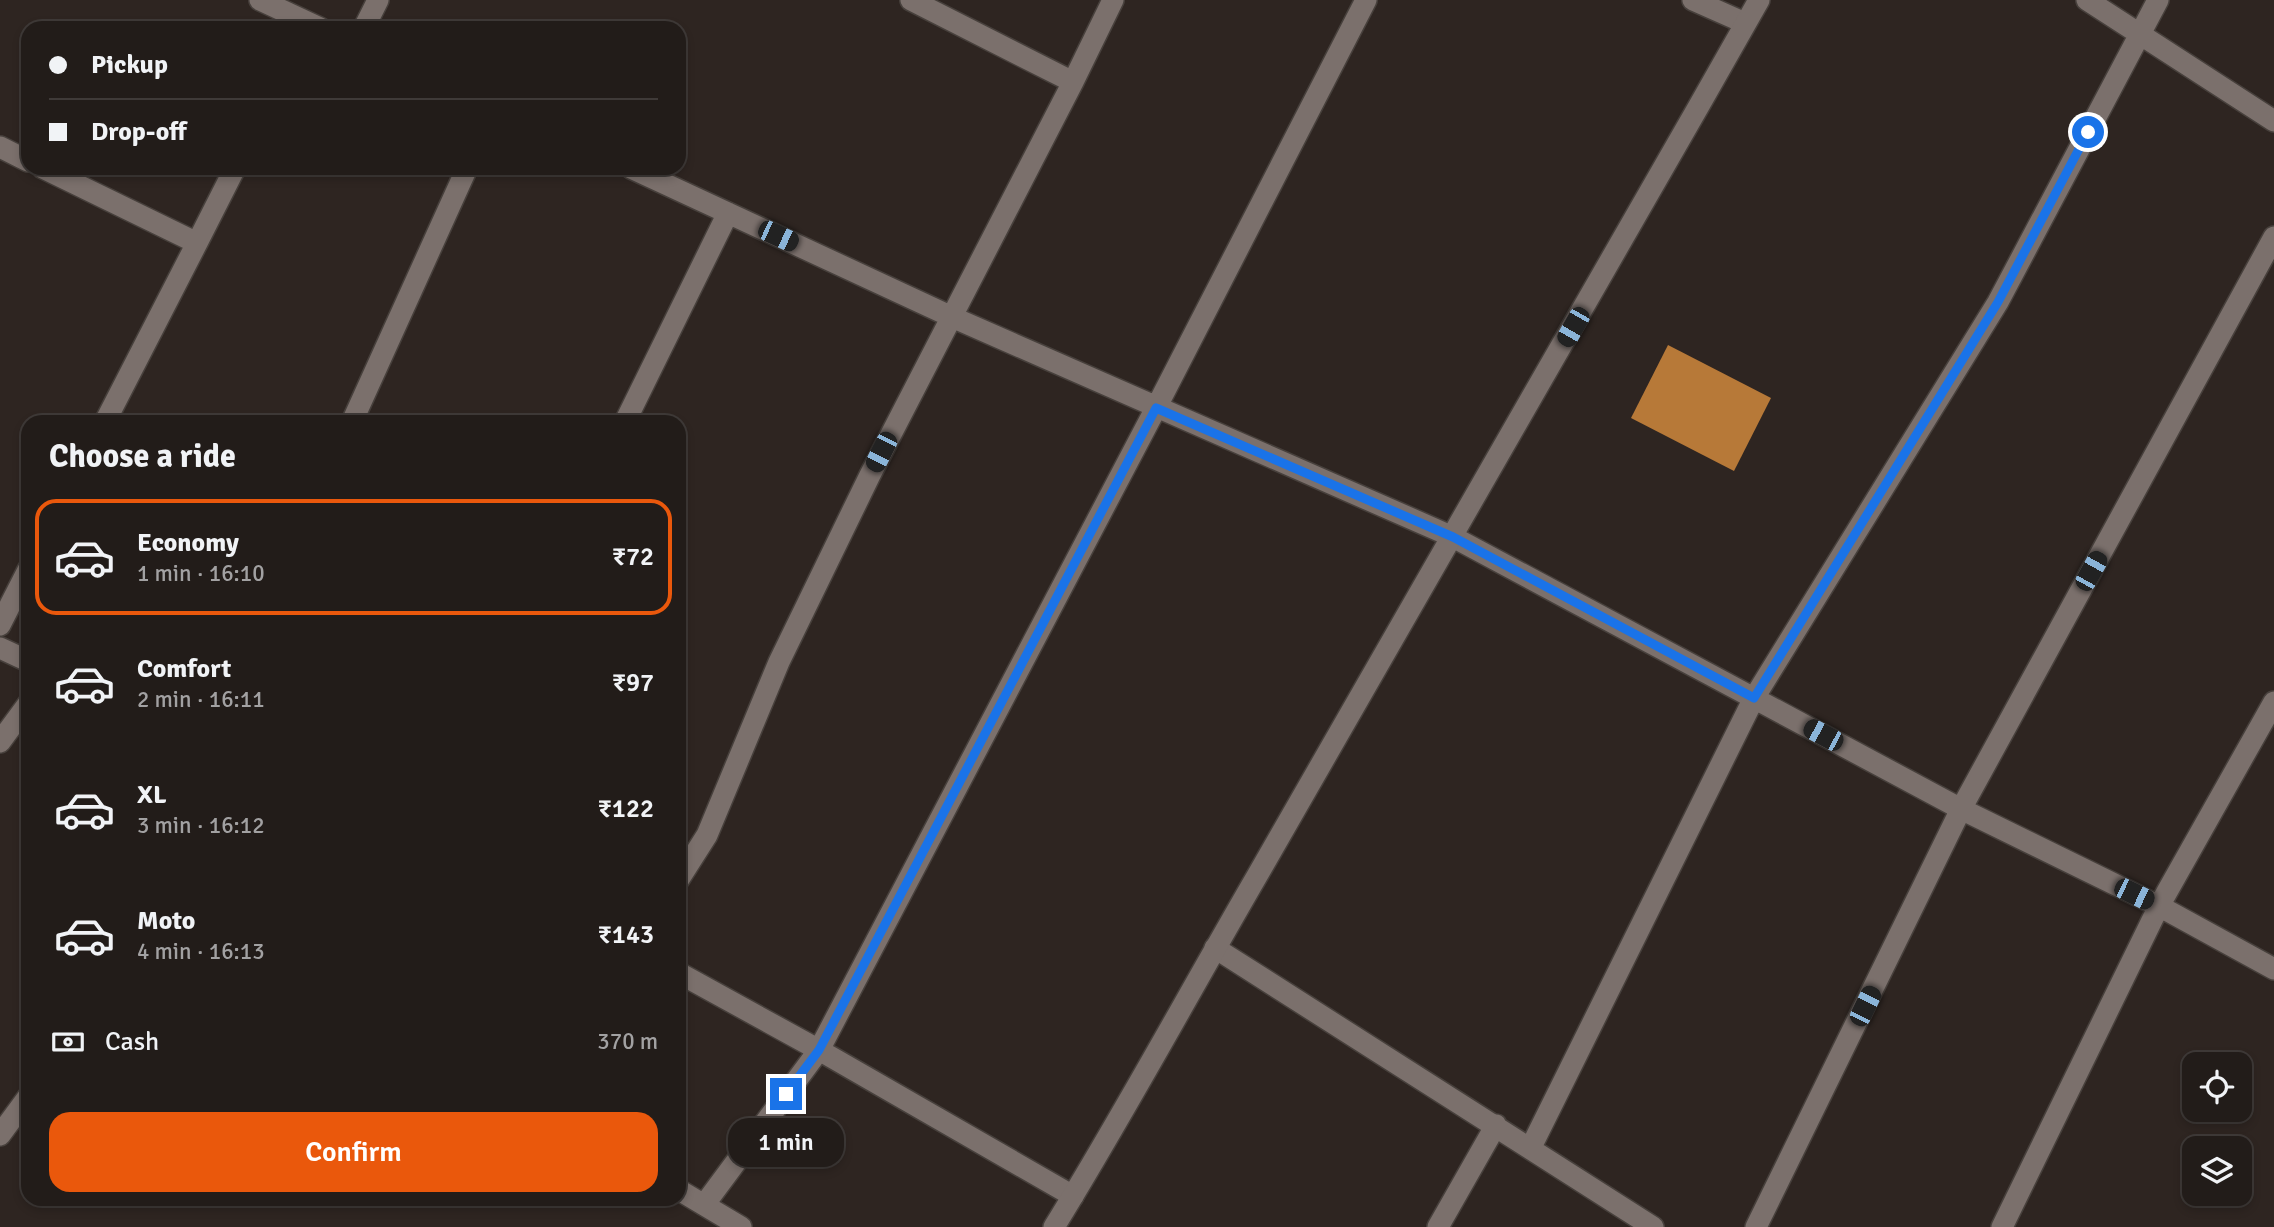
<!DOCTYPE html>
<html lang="en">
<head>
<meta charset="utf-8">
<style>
	body { margin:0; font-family:Signika,sans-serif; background:#2e2926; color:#f1f3f6; height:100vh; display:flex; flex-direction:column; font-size:26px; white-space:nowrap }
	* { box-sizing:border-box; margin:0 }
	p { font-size:23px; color:#a2a1a2 }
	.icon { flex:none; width:38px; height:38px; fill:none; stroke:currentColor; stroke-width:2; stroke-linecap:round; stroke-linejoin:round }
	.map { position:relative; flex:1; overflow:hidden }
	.sheet { position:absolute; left:21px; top:415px; width:665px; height:791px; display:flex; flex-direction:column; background:#221c19; border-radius:21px; box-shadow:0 4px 10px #0003,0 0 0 2px #3f3a38 }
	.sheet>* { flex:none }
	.banner { position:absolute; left:21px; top:21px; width:665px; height:154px; border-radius:21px; box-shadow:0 4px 10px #0003,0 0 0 2px #3f3a38; display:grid; align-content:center; height:154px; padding:0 28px; background:#221c19 }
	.tools { position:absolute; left:2182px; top:1052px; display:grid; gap:14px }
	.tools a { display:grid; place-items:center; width:70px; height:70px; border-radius:14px; background:#221c19; box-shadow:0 4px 10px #0003,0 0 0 2px #3f3a38; font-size:35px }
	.end { position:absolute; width:32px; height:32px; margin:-16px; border:9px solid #1a73e8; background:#fff; box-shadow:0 0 0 4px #fff }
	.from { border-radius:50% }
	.bubble { position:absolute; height:49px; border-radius:21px; background:#221c19; box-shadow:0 4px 10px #0003,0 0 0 2px #3f3a38; font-size:23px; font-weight:600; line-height:49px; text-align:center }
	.car { position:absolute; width:21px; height:42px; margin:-21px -10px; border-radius:9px; box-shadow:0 0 5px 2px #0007; background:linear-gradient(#222 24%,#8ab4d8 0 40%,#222 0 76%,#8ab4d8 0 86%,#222 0) }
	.banner b { display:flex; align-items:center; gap:24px; height:66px; font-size:26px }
	.banner b+b { border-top:2px solid #3f3a38 }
	.banner i { width:18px; height:18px; background:#f1f3f6 }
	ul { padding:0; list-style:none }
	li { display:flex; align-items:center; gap:21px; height:116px; margin:0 14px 10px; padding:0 14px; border:4px solid transparent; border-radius:21px }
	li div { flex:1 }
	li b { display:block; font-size:26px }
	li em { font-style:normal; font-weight:600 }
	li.selected { border-color:#ea580c }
	li>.icon { width:63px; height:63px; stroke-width:1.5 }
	h2 { padding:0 28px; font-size:32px; line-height:84px }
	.pay { display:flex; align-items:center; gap:18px; height:77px; padding:0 28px; font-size:26px }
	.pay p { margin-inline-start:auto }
	.button { display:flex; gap:14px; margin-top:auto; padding:14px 28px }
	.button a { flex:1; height:80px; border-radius:21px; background:#ea580c; color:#fff; font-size:28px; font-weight:600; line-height:80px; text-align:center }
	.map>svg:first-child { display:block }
	.building { fill:#b77938 }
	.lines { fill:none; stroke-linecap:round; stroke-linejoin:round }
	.street-casing { stroke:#47403c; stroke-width:24 }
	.secondary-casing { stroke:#47403c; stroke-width:24 }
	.street { stroke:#7b706c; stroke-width:21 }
	.secondary { stroke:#7b706c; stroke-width:21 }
	.route { stroke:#1a73e8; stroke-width:9 }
</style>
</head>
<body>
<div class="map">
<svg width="2274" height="1227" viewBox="0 0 2274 1227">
	<rect width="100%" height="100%" fill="#2e2521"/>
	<!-- building -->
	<path class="building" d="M1668 345 1771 398 1734 471 1631 418Z"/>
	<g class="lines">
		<defs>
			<path id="street" d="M260 0 320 28
				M911 0 1073 82 1113 0
				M1693 0 1745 23
				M2087 0 2274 121
				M364 28 378 0
				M0 147 28 161
				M43 168 197 243 235 168
				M631 168 952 317 1453 537 1961 809 2159 906 2274 969
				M105 422 197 243
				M352 422 467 168
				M625 422 728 213
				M0 625 28 570
				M0 648 28 661
				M0 742 28 704
				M679 879 707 835 779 662 870 475 1073 82
				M1215 948 1653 1227
				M679 973 819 1050 704 1205
				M0 1135 28 1097
				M1531 1147 1754 698 1998 302 2158 0
				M679 1190 741 1227
				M1073 1196 819 1050 1156 408 1366 0
				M1438 1227 1496 1125
				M1756 1227 1961 809 2274 237
				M2002 1227 2159 906 2274 702"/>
			<path id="secondary" d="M1054 1227C1125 1112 1189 993 1257 876 1425 585 1593 293 1759 0"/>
		</defs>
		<!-- street casing -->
		<use href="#street" class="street-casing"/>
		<!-- secondary casing -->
		<use href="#secondary" class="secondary-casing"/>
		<!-- street -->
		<use href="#street" class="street"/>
		<!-- secondary -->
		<use href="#secondary" class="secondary"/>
	</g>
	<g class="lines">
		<!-- route -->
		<path class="route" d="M786 1094 819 1050 1156 408 1453 537 1754 698 1998 302 2088 132"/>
	</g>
</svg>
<div class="tools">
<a><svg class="icon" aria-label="locate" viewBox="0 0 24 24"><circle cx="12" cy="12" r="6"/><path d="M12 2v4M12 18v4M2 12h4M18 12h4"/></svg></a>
<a><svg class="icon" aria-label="layers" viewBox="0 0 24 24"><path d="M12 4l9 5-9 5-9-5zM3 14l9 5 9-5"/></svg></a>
</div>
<i class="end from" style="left:2088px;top:132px"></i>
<i class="end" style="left:786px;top:1094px"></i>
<div class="bubble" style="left:728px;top:1118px;width:116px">1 min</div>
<i class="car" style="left:778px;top:236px;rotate:115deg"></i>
<i class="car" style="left:1573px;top:327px;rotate:210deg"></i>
<i class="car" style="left:881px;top:452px;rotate:207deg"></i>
<i class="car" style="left:2091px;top:571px;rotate:29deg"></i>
<i class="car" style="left:1823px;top:735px;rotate:298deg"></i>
<i class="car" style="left:2134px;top:894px;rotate:116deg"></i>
<i class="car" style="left:1865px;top:1006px;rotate:26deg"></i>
<div class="banner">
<b><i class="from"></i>Pickup</b>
<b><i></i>Drop-off</b>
</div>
<section class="sheet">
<h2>Choose a ride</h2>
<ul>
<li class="selected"><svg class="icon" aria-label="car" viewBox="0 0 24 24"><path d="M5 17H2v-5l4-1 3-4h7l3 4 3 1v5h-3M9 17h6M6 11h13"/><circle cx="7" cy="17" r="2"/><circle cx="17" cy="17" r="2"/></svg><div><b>Economy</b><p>1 min · 16:10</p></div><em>₹72</em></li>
<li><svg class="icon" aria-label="car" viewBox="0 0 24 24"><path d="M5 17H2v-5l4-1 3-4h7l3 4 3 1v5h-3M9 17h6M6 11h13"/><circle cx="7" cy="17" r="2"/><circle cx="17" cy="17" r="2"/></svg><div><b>Comfort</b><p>2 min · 16:11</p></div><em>₹97</em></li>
<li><svg class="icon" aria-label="car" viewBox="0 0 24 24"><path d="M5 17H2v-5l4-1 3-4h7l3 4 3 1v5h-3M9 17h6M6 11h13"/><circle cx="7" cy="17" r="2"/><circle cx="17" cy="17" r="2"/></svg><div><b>XL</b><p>3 min · 16:12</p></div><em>₹122</em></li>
<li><svg class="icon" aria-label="car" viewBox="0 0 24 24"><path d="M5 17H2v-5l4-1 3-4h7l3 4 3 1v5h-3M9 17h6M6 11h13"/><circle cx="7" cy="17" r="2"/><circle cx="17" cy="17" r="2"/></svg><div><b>Moto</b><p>4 min · 16:13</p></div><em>₹143</em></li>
</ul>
<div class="pay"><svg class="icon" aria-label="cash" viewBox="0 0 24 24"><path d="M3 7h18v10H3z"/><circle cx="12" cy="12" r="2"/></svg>Cash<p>370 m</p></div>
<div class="button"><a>Confirm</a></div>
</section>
</div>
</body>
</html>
